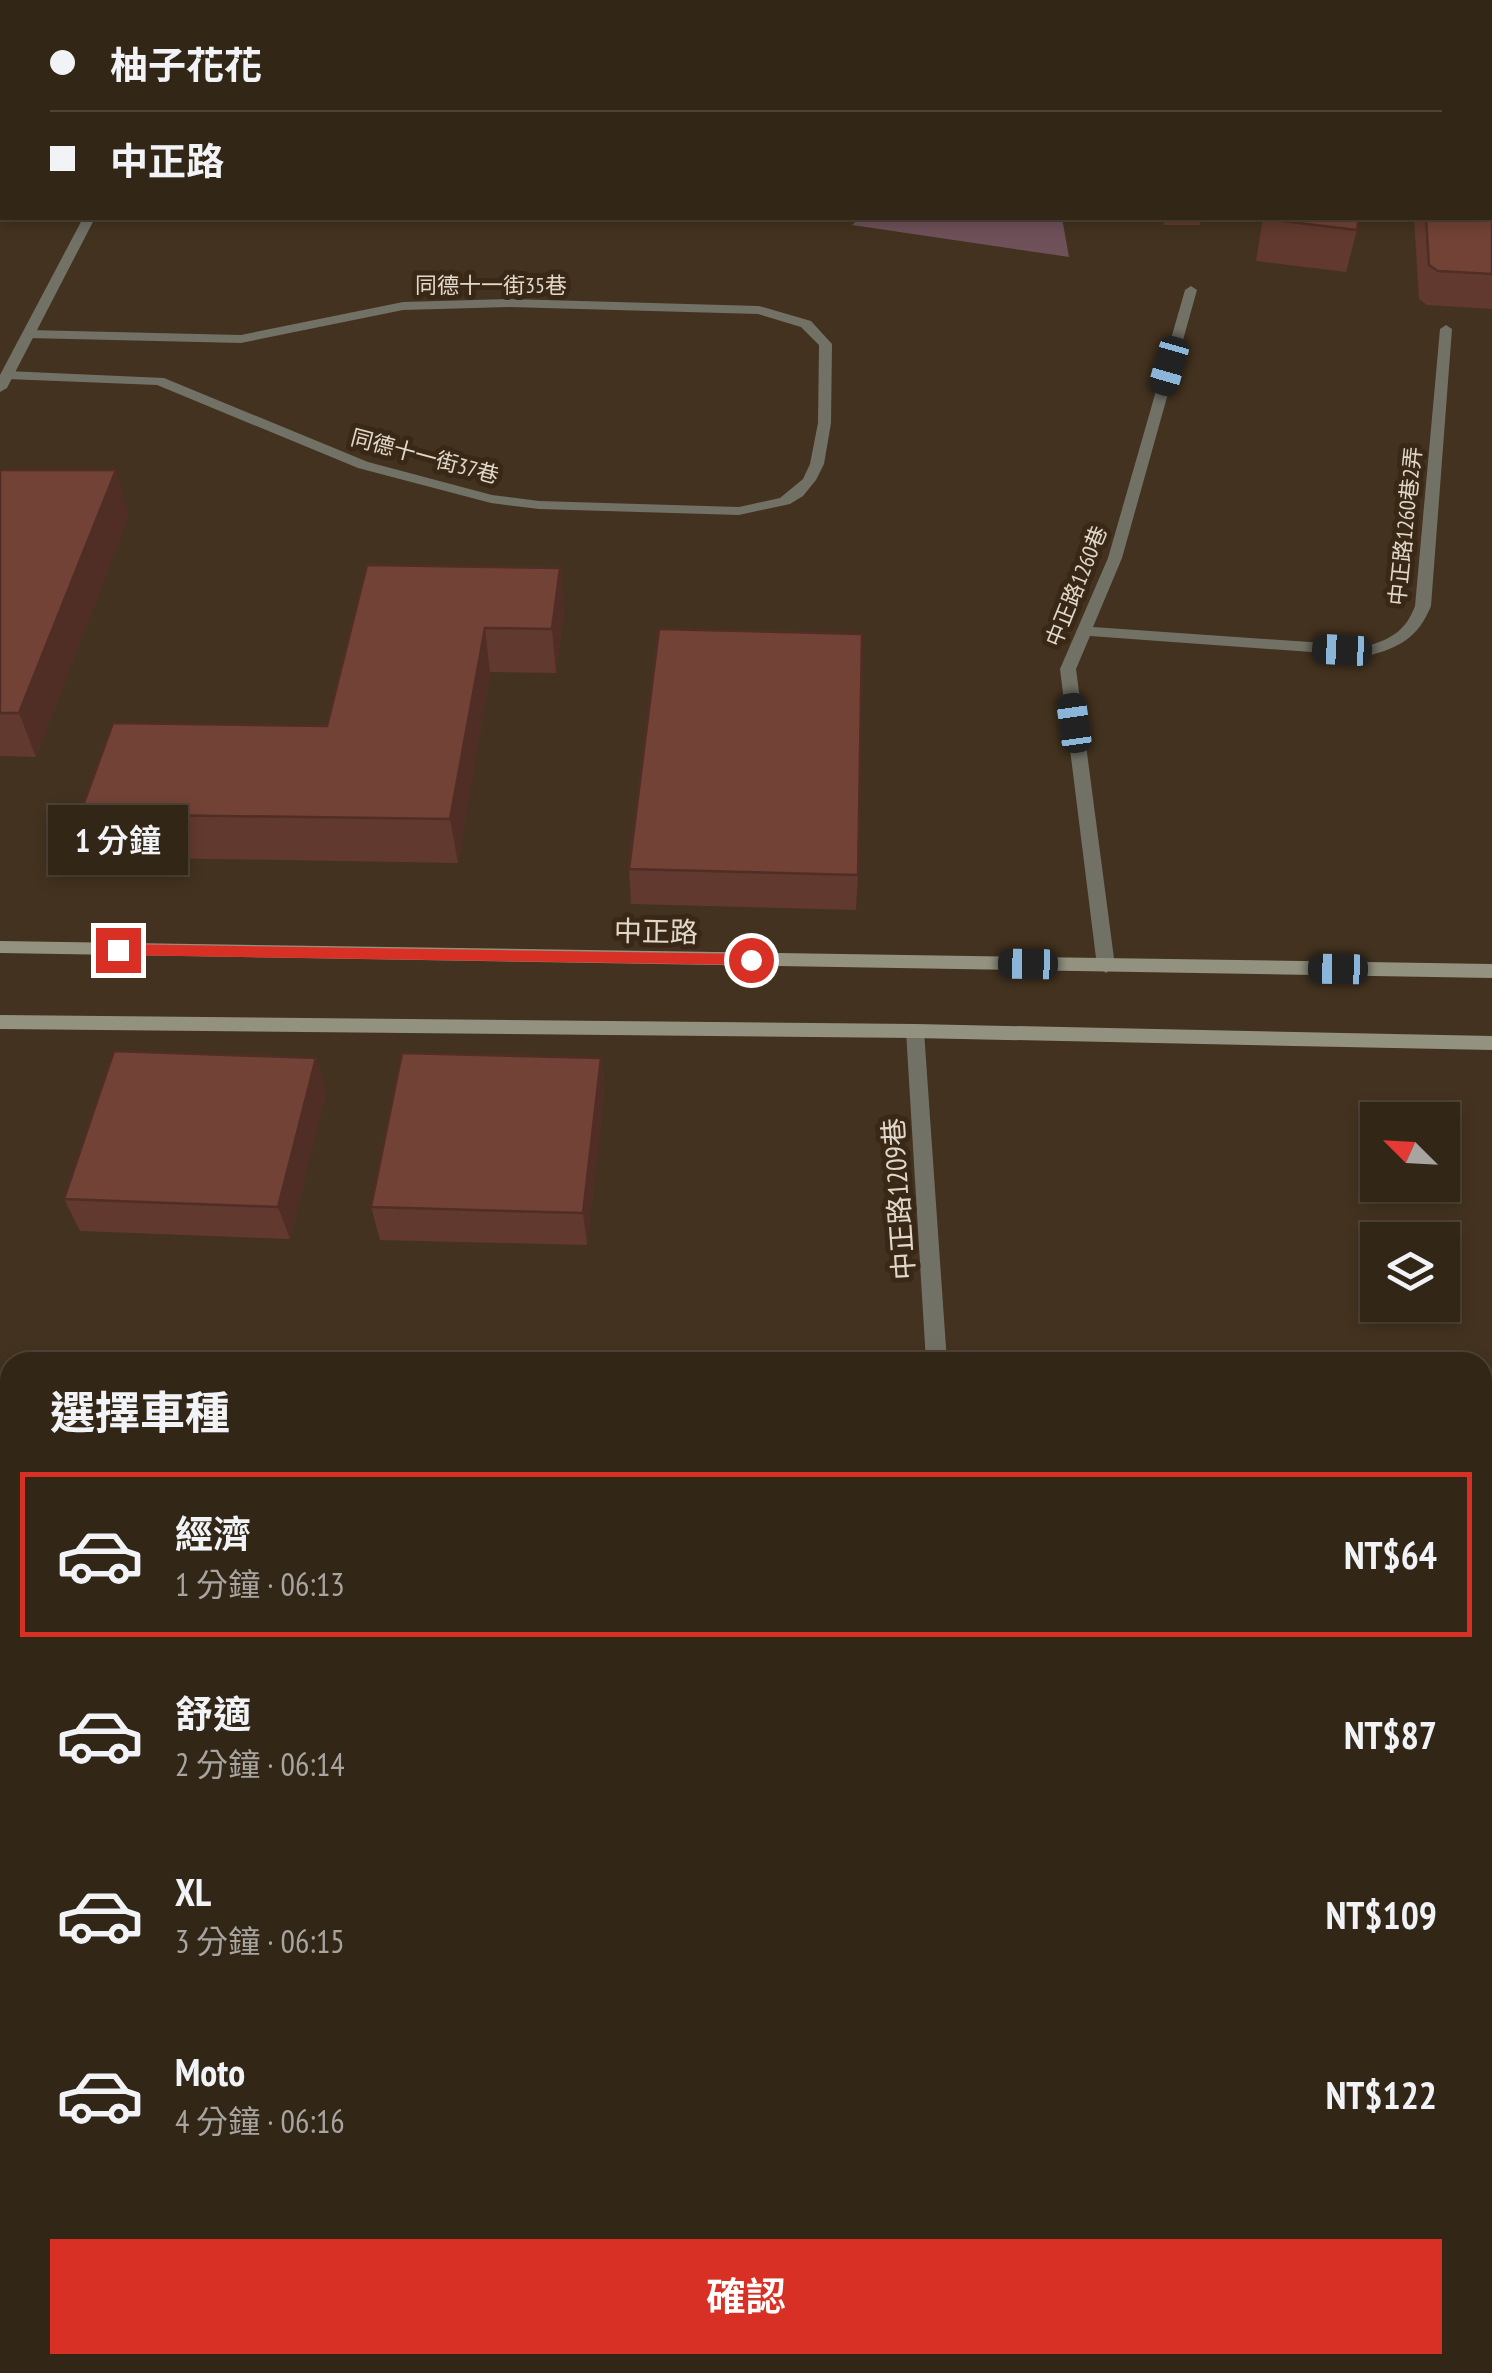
<!DOCTYPE html>
<html lang="zh-TW">
<head>
<meta charset="utf-8">
<style>
	body { margin:0; font-family:"PT Sans Narrow","Noto Sans TC",sans-serif; background:#3a2e20; color:#f1f3f6; height:100vh; display:flex; flex-direction:column; font-size:38px; white-space:nowrap }
	* { box-sizing:border-box; margin:0 }
	p { font-size:32px; color:#a8a5a1 }
	.icon { flex:none; width:55px; height:55px; fill:none; stroke:currentColor; stroke-width:2; stroke-linecap:round; stroke-linejoin:round }
	.map { position:relative; flex:1; overflow:hidden }
	.panel { position:absolute; left:0px; top:1352px; width:1492px; height:1022px; display:flex; flex-direction:column; background:#322617; border-radius:30px 30px 0 0; box-shadow:0 5px 15px #0003,0 0 0 2px #4d4336 }
	.panel>* { flex:none }
	.banner { position:absolute; left:0px; top:0px; width:1492px; height:220px; box-shadow:0 5px 15px #0003,0 0 0 2px #4d4336; display:grid; align-content:center; height:220px; padding:0 50px; background:#322617 }
	.needle { width:65px; rotate:294deg }
	.buttons { position:absolute; left:1360px; top:1102px; display:grid; gap:20px }
	.buttons a { display:grid; place-items:center; width:100px; height:100px; border-radius:0px; background:#322617; box-shadow:0 5px 15px #0003,0 0 0 2px #4d4336; font-size:50px }
	.end { position:absolute; width:45px; height:45px; margin:-22px; border:12px solid #d93025; background:#fff; box-shadow:0 0 0 5px #fff }
	.from { border-radius:50% }
	.bubble { position:absolute; height:70px; border-radius:0px; background:#322617; box-shadow:0 5px 15px #0003,0 0 0 2px #4d4336; font-size:32px; font-weight:600; line-height:70px; text-align:center }
	.car { position:absolute; width:30px; height:60px; margin:-30px -15px; border-radius:12px; box-shadow:0 0 8px 2px #0007; background:linear-gradient(#222 24%,#8ab4d8 0 40%,#222 0 76%,#8ab4d8 0 86%,#222 0) }
	.banner b { display:flex; align-items:center; gap:35px; height:95px; font-size:38px }
	.banner b+b { border-top:2px solid #4d4336 }
	.banner i { width:25px; height:25px; background:#f1f3f6 }
	ul { padding:0; list-style:none }
	li { display:flex; align-items:center; gap:30px; height:165px; margin:0 20px 15px; padding:0 30px; border:5px solid transparent; border-radius:0px }
	li div { flex:1 }
	li b { display:block; font-size:38px }
	li em { font-style:normal; font-weight:600 }
	li.on { border-color:#d93025 }
	li>.icon { width:90px; height:90px; stroke-width:1.5 }
	h2 { padding:0 50px; font-size:45px; line-height:120px }
	.action { display:flex; gap:20px; margin-top:auto; padding:20px 50px }
	.action a { flex:1; height:115px; border-radius:0px; background:#d93025; color:#fff; font-size:40px; font-weight:600; line-height:115px; text-align:center }
	.map>svg:first-child { display:block }
	.green { fill:#6f5159 }
	.lines { fill:none; stroke-linecap:round; stroke-linejoin:round }
	.lane { fill:#727166; fill-rule:evenodd }
	.street { fill:#727166; fill-rule:evenodd }
	.secondary { fill:#939280; fill-rule:evenodd }
	.wall { fill:#62392e }
	.shaded-wall { fill:#502e26 }
	.building { fill:#724236; stroke:#502e26; stroke-width:2.5 }
	.route { fill:#d93025 }
	.labels { text-anchor:middle; dominant-baseline:central; stroke-width:10; stroke-linejoin:round; paint-order:stroke }
	.far-street-label { font-size:22px; fill:#e1d7cb; stroke:#382815 }
	.street-label { font-size:28px; fill:#e1d7cb; stroke:#382815 }
</style>
</head>
<body>
<div class="map">
<svg width="1492" height="2373" viewBox="0 0 1492 2373">
	<rect width="100%" height="100%" fill="#43321f"/>
	<!-- green -->
	<path class="green" d="M860 218H1062L1069 257 852 225Z"/>
	<g class="lines">
		<!-- lane -->
		<path class="lane" d="M830 0H840L841 2H831Z
			M1177 0H1187L1188 2H1178Z
			M1419 0H1430L1431 2H1421Z
			M1490 116H1492V125H1490Z
			M1191 286 1197 290 1122 558 1093 627 1367 646C1392 639 1406 630 1415 606L1440 329 1446 325 1452 329 1431 606C1418 638 1399 648 1367 656L1090 636 1076 669 1115 966 1106 973 1097 966 1060 669 1108 558 1185 290Z
			M509 299 759 306 811 321 832 344 831 423 824 464 816 480 803 496 790 504 739 515 539 509 491 503 358 468 157 385 7 379 0 375 7 371 164 378 368 462 492 495 539 501 739 507 780 498 803 479 810 464 818 423 819 345 801 327 758 314 509 307 403 310 241 343 28 338 22 334 28 330 241 335 403 302Z
			M915 1024 924 1031 947 1362H926L906 1031Z
			M0 1403 10 1404V1424L0 1423Z
			M1482 1556H1492V1578H1482Z
			M1492 1862V1888L1482 1891V1865Z
			M337 2365H367L366 2373H336Z
			M980 2365H1016L1019 2373H983Z
			M1159 2365H1191L1188 2373H1156Z"/>
		<!-- street -->
		<path class="street" d="M1490 142H1492V148H1490Z
			M83 218H95L7 388 0 392V375Z
			M0 2124H10V2152H0Z"/>
		<!-- secondary -->
		<path class="secondary" d="M0 941 1492 964V978L0 953Z
			M0 1015 915 1024 1492 1036V1050L915 1038 0 1029Z"/>
	</g>
	<!-- wall -->
	<path class="wall" d="M521 0H707V2H521Z
		M1492 182V309L1427 305 1419 299 1414 218H1490Z
		M1162 218H1201L1200 225H1164Z
		M1263 218H1359L1357 230 1346 272 1256 261Z
		M0 470 129 514 36 757 0 756Z
		M560 568 564 611 556 673 490 672 458 863 97 857 80 814 327 726Z
		M629 869 858 875 856 910 631 904Z
		M316 1058 326 1092 290 1239 80 1231 64 1199Z
		M601 1058 604 1092 587 1245 380 1240 371 1207Z"/>
	<!-- shaded-wall -->
	<path class="shaded-wall" d="M96 0H140V2H92Z
		M2 65V112L0 113V67Z
		M116 470 129 514 36 757 19 713Z
		M560 568 564 611 556 673 552 629Z
		M485 628 490 672 458 863 450 819Z
		M316 1058 326 1092 290 1239 278 1207Z
		M601 1058 604 1092 587 1245 583 1213Z"/>
	<!-- building -->
	<path class="building" d="M4 0H96L92 2H10H12Z
		M233 0H373L372 2H232Z
		M2 7V65L0 67V8Z
		M1490 182H1492V274L1438 271 1429 265 1426 218H1490Z
		M1266 218H1359L1357 230 1265 219Z
		M0 470H116L19 713H0Z
		M367 565 560 568 552 629 485 628 450 819 80 814 113 723 327 726Z
		M659 629 862 634 858 875 629 869Z
		M114 1051 316 1058 278 1207 64 1199Z
		M402 1053 601 1058 583 1213 371 1207Z"/>
	<!-- route -->
	<path class="route" d="M118 944 751 954 758 960 751 965 118 955 111 950Z"/>
	<g class="labels">
		<!-- far-street labels -->
		<g class="far-street-label">
			<text x="491" y="285">同德十一街35巷</text>
			<text transform="translate(425 456) rotate(15)">同德十一街37巷</text>
			<text transform="translate(1405 526) rotate(-84)">中正路1260巷2弄</text>
			<text transform="translate(1076 586) rotate(-68)">中正路1260巷</text>
		</g>
		<!-- street labels -->
		<g class="street-label">
			<text transform="translate(656 931) rotate(1)">中正路</text>
			<text transform="translate(898 1199) rotate(-94)">中正路1209巷</text>
		</g>
	</g>
</svg>
<div class="buttons">
<a><svg class="needle" viewBox="-14 -14 28 28"><path d="M0-13l5 13h-10z" fill="#e53935"/><path d="M0 13l5-13h-10z" fill="#a8a5a1"/></svg></a>
<a><svg class="icon" aria-label="layers" viewBox="0 0 24 24"><path d="M12 4l9 5-9 5-9-5zM3 14l9 5 9-5"/></svg></a>
</div>
<i class="end from" style="left:751px;top:960px"></i>
<i class="end" style="left:118px;top:950px"></i>
<div class="bubble" style="left:48px;top:805px;width:140px">1 分鐘</div>
<i class="car" style="left:1169px;top:366px;rotate:196deg"></i>
<i class="car" style="left:1342px;top:650px;rotate:273deg"></i>
<i class="car" style="left:1074px;top:723px;rotate:352deg"></i>
<i class="car" style="left:1028px;top:964px;rotate:271deg"></i>
<i class="car" style="left:1338px;top:969px;rotate:271deg"></i>
<div class="banner">
<b><i class="from"></i>柚子花花</b>
<b><i></i>中正路</b>
</div>
<section class="panel">
<h2>選擇車種</h2>
<ul>
<li class="on"><svg class="icon" aria-label="car" viewBox="0 0 24 24"><path d="M5 17H2v-5l4-1 3-4h7l3 4 3 1v5h-3M9 17h6M6 11h13"/><circle cx="7" cy="17" r="2"/><circle cx="17" cy="17" r="2"/></svg><div><b>經濟</b><p>1 分鐘 · 06:13</p></div><em>NT$64</em></li>
<li><svg class="icon" aria-label="car" viewBox="0 0 24 24"><path d="M5 17H2v-5l4-1 3-4h7l3 4 3 1v5h-3M9 17h6M6 11h13"/><circle cx="7" cy="17" r="2"/><circle cx="17" cy="17" r="2"/></svg><div><b>舒適</b><p>2 分鐘 · 06:14</p></div><em>NT$87</em></li>
<li><svg class="icon" aria-label="car" viewBox="0 0 24 24"><path d="M5 17H2v-5l4-1 3-4h7l3 4 3 1v5h-3M9 17h6M6 11h13"/><circle cx="7" cy="17" r="2"/><circle cx="17" cy="17" r="2"/></svg><div><b>XL</b><p>3 分鐘 · 06:15</p></div><em>NT$109</em></li>
<li><svg class="icon" aria-label="car" viewBox="0 0 24 24"><path d="M5 17H2v-5l4-1 3-4h7l3 4 3 1v5h-3M9 17h6M6 11h13"/><circle cx="7" cy="17" r="2"/><circle cx="17" cy="17" r="2"/></svg><div><b>Moto</b><p>4 分鐘 · 06:16</p></div><em>NT$122</em></li>
</ul>
<div class="action"><a>確認</a></div>
</section>
</div>
</body>
</html>
